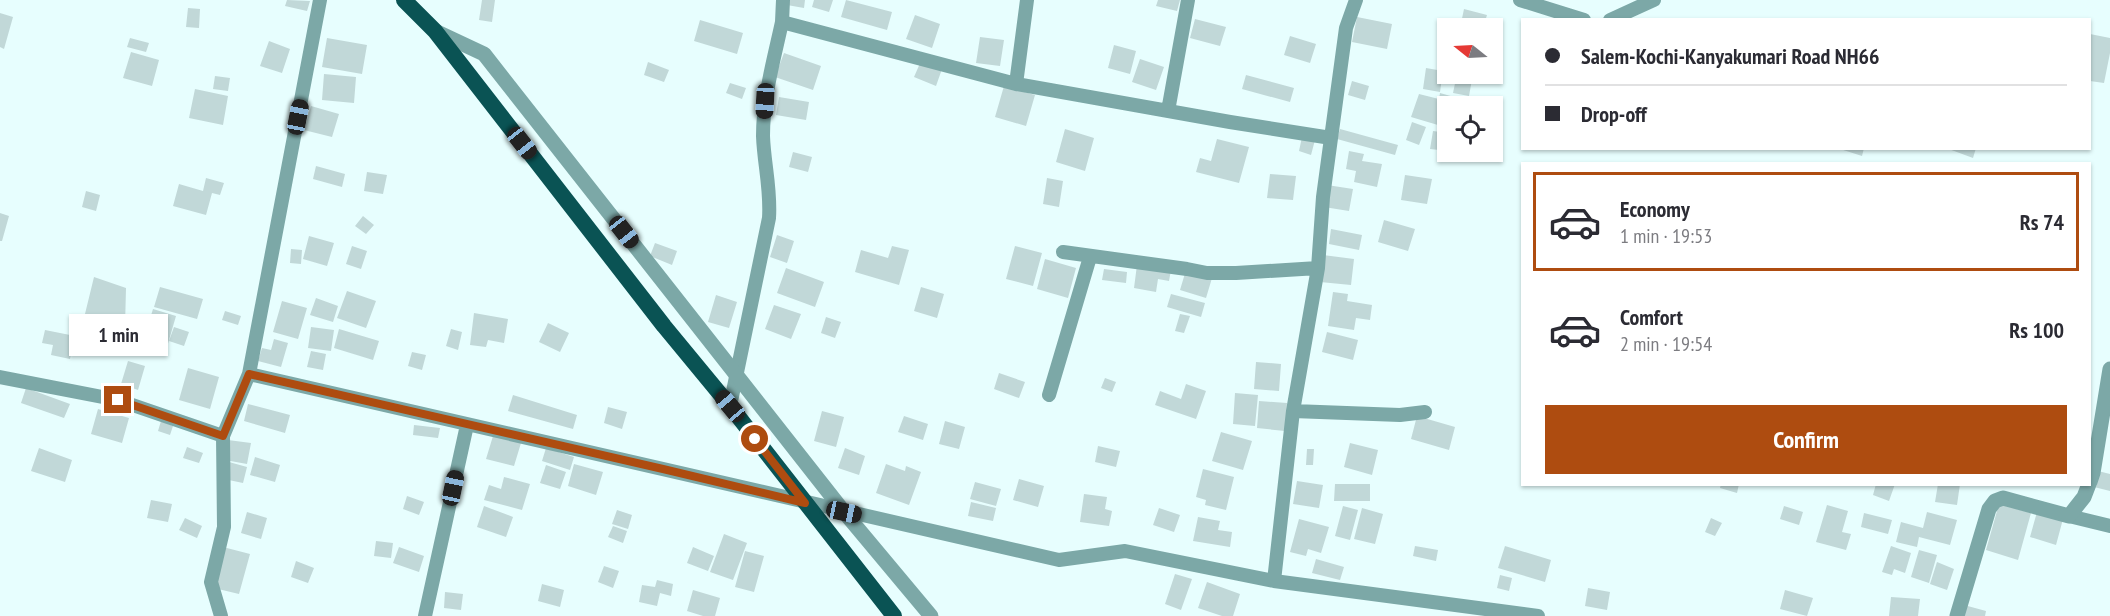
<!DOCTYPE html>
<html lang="en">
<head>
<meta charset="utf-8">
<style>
	body { margin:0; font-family:"PT Sans Narrow",sans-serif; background:#f7f7f7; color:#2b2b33; height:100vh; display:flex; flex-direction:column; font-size:22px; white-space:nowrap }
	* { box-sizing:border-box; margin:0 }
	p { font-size:20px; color:#7c7c81 }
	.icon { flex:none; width:33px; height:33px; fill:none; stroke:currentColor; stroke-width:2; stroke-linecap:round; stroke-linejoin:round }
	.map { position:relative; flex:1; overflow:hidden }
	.side { position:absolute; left:1521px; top:162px; width:570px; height:324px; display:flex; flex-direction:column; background:#fff; border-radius:0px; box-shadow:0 2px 4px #0004 }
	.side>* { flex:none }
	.top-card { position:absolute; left:1521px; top:18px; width:570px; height:132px; border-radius:0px; box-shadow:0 2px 4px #0004; display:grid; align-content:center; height:132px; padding:0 24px; background:#fff }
	.needle { width:39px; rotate:288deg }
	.tools { position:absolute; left:1437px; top:18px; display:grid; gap:12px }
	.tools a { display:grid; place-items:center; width:66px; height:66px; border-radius:0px; background:#fff; box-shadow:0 2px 4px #0004; font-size:30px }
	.end { position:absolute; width:27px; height:27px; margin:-14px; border:8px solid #ae4c10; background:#fff; box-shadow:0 0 0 3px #fff }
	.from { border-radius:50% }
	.bubble { position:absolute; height:42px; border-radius:0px; background:#fff; box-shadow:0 2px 4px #0004; font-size:20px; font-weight:700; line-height:42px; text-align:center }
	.car { position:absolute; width:18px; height:36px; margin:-18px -9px; border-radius:8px; box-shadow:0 0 4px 2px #0007; background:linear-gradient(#222 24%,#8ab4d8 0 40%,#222 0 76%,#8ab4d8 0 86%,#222 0) }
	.top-card b { display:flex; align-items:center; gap:21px; height:57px; font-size:22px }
	.top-card b+b { border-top:2px solid #e1e1e2 }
	.top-card i { width:15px; height:15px; background:#2b2b33 }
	ul { padding:10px 0 0; list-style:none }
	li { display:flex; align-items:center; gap:18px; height:99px; margin:0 12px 9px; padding:0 12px; border:3px solid transparent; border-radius:0px }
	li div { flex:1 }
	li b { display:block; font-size:22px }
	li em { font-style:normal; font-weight:700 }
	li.selected { border-color:#ae4c10 }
	li>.icon { width:54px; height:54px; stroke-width:1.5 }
	.cta { display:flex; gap:12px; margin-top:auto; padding:12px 24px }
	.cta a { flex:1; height:69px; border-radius:0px; background:#ae4c10; color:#fff; font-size:24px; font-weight:700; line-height:69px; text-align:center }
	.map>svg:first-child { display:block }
	.building { fill:#c1d8d8 }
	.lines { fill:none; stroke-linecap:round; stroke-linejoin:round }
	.minor { stroke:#7ca8a7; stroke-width:14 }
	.tertiary { stroke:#7ca8a7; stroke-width:15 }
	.trunk { stroke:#0a5354; stroke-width:16 }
	.route { stroke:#ae4c10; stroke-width:8 }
</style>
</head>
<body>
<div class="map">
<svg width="2110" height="616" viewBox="0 0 2110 616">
	<rect width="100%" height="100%" fill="#e7fefe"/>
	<!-- building -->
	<path class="building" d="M287 0 310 1 307 11 285 6Z
		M482 0H495L492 22 479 20Z
		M788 0H805L804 8 787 5Z
		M814 0H833L829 12 812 7Z
		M846 0 892 12 887 30 841 17Z
		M1158 0H1180L1177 11 1156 6Z
		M188 8 200 9 199 28 186 27Z
		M1464 9 1487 15 1483 28H1460Z
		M0 13 13 17 4 49 0 47Z
		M915 15 940 24 932 48 906 39Z
		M1357 17 1392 24 1387 49 1352 42Z
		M1195 19 1226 27 1220 46 1190 38Z
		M700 20 743 33 737 54 694 41Z
		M2090 34 2110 38V53L2104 83 2090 81Z
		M1290 36 1316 44 1310 63 1284 55Z
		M980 37 1004 40 1000 66 976 63Z
		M130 38 149 43 146 52 127 47Z
		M327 38 367 45 362 74 322 67Z
		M269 41 290 49 282 73 260 66Z
		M1114 45 1136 51 1130 74 1108 68Z
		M131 52 159 60 152 86 123 78Z
		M784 53 821 66 813 90 775 77Z
		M1140 59 1164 67 1156 90 1132 82Z
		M921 61 942 69 936 86 914 77Z
		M648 62 669 70 664 82 644 75Z
		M1426 68 1443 71 1440 92 1423 89Z
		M324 74 356 77 354 103 322 100Z
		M1457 74H1473L1469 96 1453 93Z
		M1246 75 1294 88 1290 102 1242 89Z
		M215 76 230 78 228 91 213 89Z
		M1352 81 1369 86 1365 100 1348 95Z
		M730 83 746 88 742 99 726 93Z
		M1004 86 1035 95 1026 126 995 117Z
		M195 89 228 96 223 125 189 118Z
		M1440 93 1468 101 1466 106H1448V128L1411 117 1419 94 1439 99Z
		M779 97 809 102 806 120 776 115Z
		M311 106 339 114 332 137 304 130Z
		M1412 122 1426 127 1419 145 1406 140Z
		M1065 129 1094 138 1085 171 1056 162Z
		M1340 129 1398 145 1395 155 1337 139Z
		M1433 131 1448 133V151L1430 149Z
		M1302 137 1315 140 1311 155 1299 151Z
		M1217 139 1249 147 1239 183 1196 172 1200 158 1211 161Z
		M1837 148H1864L1862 156Z
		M1946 148H1976L1973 158Z
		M1349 151 1364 154 1362 161 1382 164 1377 187 1354 182 1356 171 1346 169Z
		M793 152 812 157 808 172 789 167Z
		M316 166 345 174 342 187 313 179Z
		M367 172 387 175 383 194 364 191Z
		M1270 174 1296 176 1293 200 1267 198Z
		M1405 175 1432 179 1427 204 1401 200Z
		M206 178 224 183 220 195 212 193 206 215 173 206 179 184 203 191Z
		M1047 178 1063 181 1059 207 1043 204Z
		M1327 185 1353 189 1349 211 1324 207Z
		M86 191 100 195 96 211 82 207Z
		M0 213 9 216 2 241H0Z
		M363 216 374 225 366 234 355 226Z
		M1384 220 1415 229 1408 251 1378 242Z
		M1331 229 1362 235 1359 250 1329 244Z
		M777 235 794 241 787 263 770 257Z
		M309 236 334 243 327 266 303 259Z
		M655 243 677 251 672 265 650 256Z
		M352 246 367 251 361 269 346 264Z
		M892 246 909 250 899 285 855 272 861 250 888 258Z
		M1015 246 1042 253 1033 286 1006 279Z
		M291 249 302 250 301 264 290 263Z
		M1323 255 1354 259 1351 285 1320 282Z
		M1045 259 1076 268 1068 298 1037 289Z
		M1137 265 1171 270 1169 281 1158 279 1156 292 1134 288Z
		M786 268 824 282 815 307 777 293Z
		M1104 269 1127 272 1126 283 1102 280Z
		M1186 270 1212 278 1206 298 1180 290Z
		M94 277 126 288 125 327 84 318Z
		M160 287 203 299 197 319 154 307Z
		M921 287 944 294 937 318 914 311Z
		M347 291 376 301 366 328 337 318Z
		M1333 292 1348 294 1347 301 1372 305 1370 320 1356 318 1354 330 1328 326Z
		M1171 294 1205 303 1201 317 1167 307Z
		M716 295 737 302 729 328 708 322Z
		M316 298 338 306 333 322 310 315Z
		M282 301 307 308 298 339 273 332Z
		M774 305 801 314 791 339 765 329Z
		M153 309 176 316 167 347 150 342 155 324 149 322Z
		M225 311 241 316 238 325 222 320Z
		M474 313 508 319 504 343 488 340 486 347 470 345Z
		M1180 314 1190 316 1184 333 1175 331Z
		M826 317 841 322 835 338 821 333Z
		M548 323 569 333 560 352 539 342Z
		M174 327 189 332 184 346 169 341Z
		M311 327 334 330 331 351 308 348Z
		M339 329 379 341 373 360 334 348Z
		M451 329 462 332 458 350 446 346Z
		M45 330 75 336 70 359 51 355 53 345 42 343Z
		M1327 332 1358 340 1353 360 1322 352Z
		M274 339 288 343 281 367 258 361 262 348 271 350Z
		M311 351 326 354 323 370 307 367Z
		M412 352 426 355 422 370 408 366Z
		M128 361 145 366 138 390 121 384Z
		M1256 362 1281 364 1279 391 1254 389Z
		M188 368 219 377 210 409 179 400Z
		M999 373 1025 382 1019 398 994 389Z
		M1105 378 1116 382 1112 392 1101 388Z
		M1186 384 1206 391 1196 419 1155 405 1160 391 1181 399Z
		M26 388 70 404 64 418 21 403Z
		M1235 393 1258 395 1255 426 1233 424Z
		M513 395 577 415 573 429 508 411Z
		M1259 401 1287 403 1285 431 1257 428Z
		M248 404 290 415 285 433 244 421Z
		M608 407 627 412 622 429 604 423Z
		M98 409 129 418 122 443 91 434Z
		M822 411 844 417 836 447 814 441Z
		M904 416 928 424 923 440 898 432Z
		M1417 416 1455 427 1449 450 1411 439Z
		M161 421 173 426 170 435 158 431Z
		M945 421 965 427 959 449 939 444Z
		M414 425 440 428 438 438 413 435Z
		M1221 432 1252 441 1243 470 1212 461Z
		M493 436 521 443 514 466 486 459Z
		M228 440 251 443 247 464 225 460Z
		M1350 443 1378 450 1372 475 1344 467Z
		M1098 446 1120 451 1116 467 1095 462Z
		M187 447 203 453 199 463 183 458Z
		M39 448 72 460 65 482 31 471Z
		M546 448 574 457 570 470 542 461Z
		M845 448 865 456 859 475 838 468Z
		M1307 449H1314L1313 465H1306Z
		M255 457 280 465 275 482 250 475Z
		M229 462 247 467 243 483 224 479Z
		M574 464 603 472 596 495 568 486Z
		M886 464 905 471 906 466 921 472 909 505 876 493Z
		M546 465 566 472 560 489 540 483Z
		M1203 469 1234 477 1226 510 1205 505 1206 500 1196 497Z
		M2098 471 2110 474V491L2094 487Z
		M504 477 530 484 522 510 484 500 489 485 501 489Z
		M1019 479 1044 486 1038 507 1013 500Z
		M1297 481 1323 485 1319 508 1293 504Z
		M975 482 1001 489 996 506 970 499Z
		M1335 484H1370V501H1334Z
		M1721 484H1739L1737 493 1720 488Z
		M1876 484H1895L1889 501 1873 495Z
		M1938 484H1960L1957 505 1935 502Z
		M1084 494 1107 497 1105 509 1112 511 1109 526 1080 522Z
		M407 496 424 502 419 515 403 509Z
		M151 500 172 504 168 522 147 518Z
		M971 502 996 508 993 521 968 516Z
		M1999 504 2031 513 2018 560 1986 550Z
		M1827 505 1848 511 1842 532 1851 534 1846 550 1816 542Z
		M484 506 513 517 506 537 477 527Z
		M1343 506 1358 510 1350 540 1335 536Z
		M1784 506 1803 512 1799 525 1780 519Z
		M1159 508 1180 515 1174 532 1153 525Z
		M1362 508 1383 514 1375 544 1354 539Z
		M617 510 632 515 628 529 612 524Z
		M247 512 267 518 261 539 241 533Z
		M1927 512 1957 520 1950 545 1919 537 1917 547 1896 542 1901 522 1923 528Z
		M2037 512 2063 519 2056 545 2030 537Z
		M1864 513 1892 520 1888 534 1861 527Z
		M1198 517 1220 521 1218 530 1232 532 1230 547 1193 541Z
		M185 518 202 526 197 538 179 530Z
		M1711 518 1722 523 1715 536 1705 532Z
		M1299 519 1329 527 1321 553 1308 549 1306 556 1290 552Z
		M613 526 627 531 623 543 608 537Z
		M724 534 747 543 733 580 710 572Z
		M376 541 393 543 391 558 374 556Z
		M1415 546 1438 550 1436 561 1413 556Z
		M1505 546 1551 560 1545 582 1498 568Z
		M1891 546 1911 553 1905 573 1894 569 1892 575 1882 572Z
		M223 547 250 554 239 594 214 588Z
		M399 547 424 556 419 572 393 563Z
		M693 547 714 556 708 571 687 563Z
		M1919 550 1937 555 1929 583 1911 577Z
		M745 551 764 556 754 592 735 587Z
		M1316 559 1344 567 1340 580 1312 573Z
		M296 561 314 568 308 583 291 577Z
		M1937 562 1954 569 1947 590 1930 584Z
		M604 566 619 571 613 588 598 582Z
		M1175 574 1192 579 1181 610 1165 604Z
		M1500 575 1512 578 1509 591 1497 588Z
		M657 580 673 584 671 596 660 593 657 606 639 602 642 585 655 587Z
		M1207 582 1240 594 1233 616H1222L1198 608Z
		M542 584 564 590 560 607 538 601Z
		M1588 588 1610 592 1607 610 1585 606Z
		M693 590 720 598 715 616H703L687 611Z
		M1785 590 1813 598 1807 616 1780 609Z
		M445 592 463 594 461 610 444 608Z
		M1891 597 1920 599 1918 616H1889Z
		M1964 605 1986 611 1985 616H1961Z"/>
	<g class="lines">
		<!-- minor -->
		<path class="minor" d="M1520 0 1584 20
			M1610 20 1654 0
			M782 22 783 0
			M1016 84 1027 0
			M1168 111 1188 0
			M1063 252 1187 269 1207 273H1236L1318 268
			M249 374 320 0
			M0 377 118 400 223 436 249 374 1059 560 1125 551 1274 581 1538 616
			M1049 395 1090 257
			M730 406 769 218C771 189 764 164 763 136 763 97 774 59 782 22L1016 84 1230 122 1331 138
			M1293 411 1400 415 1425 412
			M2069 516 2110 526
			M1274 581 1293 411 1318 268 1323 197 1346 28 1356 0
			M221 616 211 582 224 527 223 436
			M425 616 467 425"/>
		<!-- tertiary -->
		<path class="tertiary" d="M435 31 484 54 844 512 931 616
			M2090 482 2093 473 2110 369
			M1957 616 1989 509 1995 501 2003 498 2069 516 2084 497 2089 484"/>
		<!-- trunk -->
		<path class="trunk" d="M404 0 435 31 664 326 730 406 894 616"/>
	</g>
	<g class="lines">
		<!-- route -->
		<path class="route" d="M118 400 223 436 249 374 663 469 805 503 755 439"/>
	</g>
</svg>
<div class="tools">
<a><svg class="needle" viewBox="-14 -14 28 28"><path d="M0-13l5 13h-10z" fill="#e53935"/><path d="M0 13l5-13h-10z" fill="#7c7c81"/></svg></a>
<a><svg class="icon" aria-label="locate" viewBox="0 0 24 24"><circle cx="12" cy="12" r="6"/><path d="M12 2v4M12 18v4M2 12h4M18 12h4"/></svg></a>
</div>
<i class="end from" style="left:755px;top:439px"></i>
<i class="end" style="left:118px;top:400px"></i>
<div class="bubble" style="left:69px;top:314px;width:99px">1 min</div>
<i class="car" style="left:765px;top:101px;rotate:183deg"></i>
<i class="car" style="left:298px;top:117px;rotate:11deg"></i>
<i class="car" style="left:522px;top:143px;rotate:142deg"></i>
<i class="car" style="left:624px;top:232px;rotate:142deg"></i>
<i class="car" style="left:730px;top:406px;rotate:320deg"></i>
<i class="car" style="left:453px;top:488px;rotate:12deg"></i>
<i class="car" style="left:844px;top:512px;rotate:102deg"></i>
<div class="top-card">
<b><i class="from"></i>Salem-Kochi-Kanyakumari Road NH66</b>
<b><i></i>Drop-off</b>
</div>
<section class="side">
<ul>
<li class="selected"><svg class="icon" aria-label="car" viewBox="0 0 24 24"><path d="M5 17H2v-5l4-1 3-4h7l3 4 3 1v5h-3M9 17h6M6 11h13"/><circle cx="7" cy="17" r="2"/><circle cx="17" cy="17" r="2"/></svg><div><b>Economy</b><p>1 min · 19:53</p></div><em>Rs 74</em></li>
<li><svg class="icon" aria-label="car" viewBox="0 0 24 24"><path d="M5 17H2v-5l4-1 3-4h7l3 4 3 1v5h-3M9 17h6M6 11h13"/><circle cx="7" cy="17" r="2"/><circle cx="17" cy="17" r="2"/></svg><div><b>Comfort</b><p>2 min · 19:54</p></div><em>Rs 100</em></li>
</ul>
<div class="cta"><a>Confirm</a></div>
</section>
</div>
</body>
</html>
